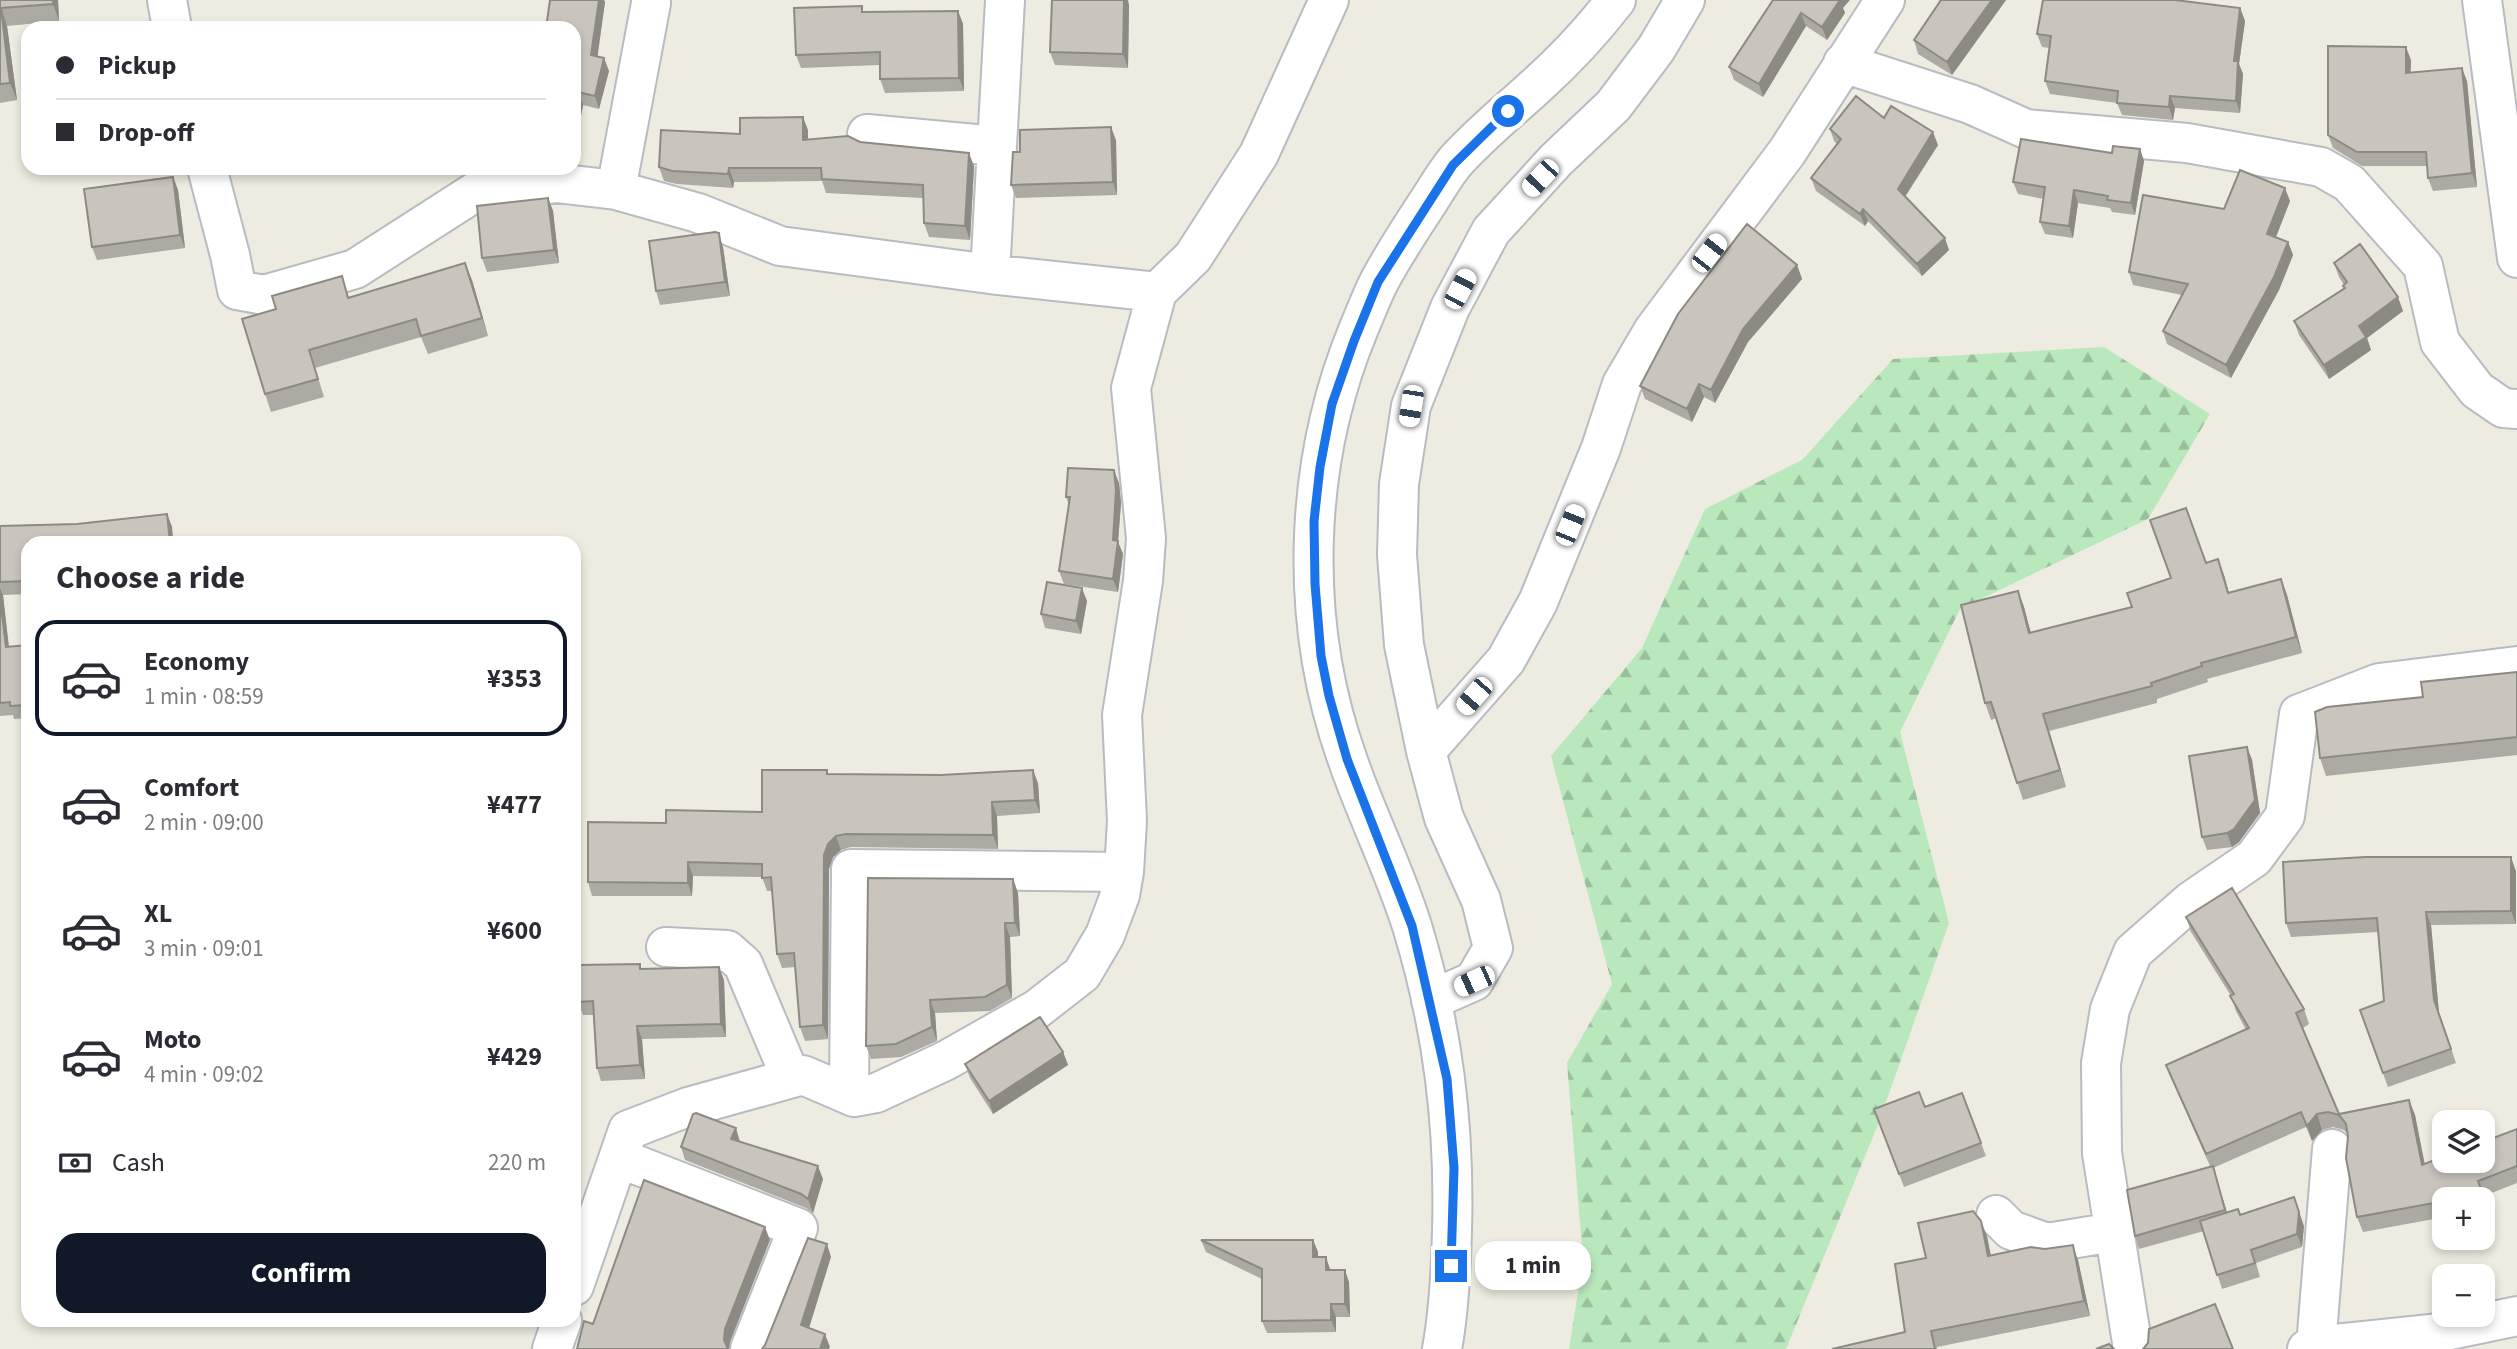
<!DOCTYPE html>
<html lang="en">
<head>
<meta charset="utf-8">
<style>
	body { margin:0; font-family:"Source Sans 3",sans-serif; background:#f2f2f3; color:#2b2b33; height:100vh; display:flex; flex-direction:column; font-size:26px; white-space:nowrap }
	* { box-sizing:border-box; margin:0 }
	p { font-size:23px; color:#7c7c81 }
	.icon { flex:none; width:38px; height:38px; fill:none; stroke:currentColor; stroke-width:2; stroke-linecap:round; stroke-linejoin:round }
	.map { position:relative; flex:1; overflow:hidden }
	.sheet { position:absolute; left:21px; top:536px; width:560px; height:791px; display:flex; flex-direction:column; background:#fff; border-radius:21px; box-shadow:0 4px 10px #0003 }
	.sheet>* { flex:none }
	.top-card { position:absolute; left:21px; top:21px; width:560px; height:154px; border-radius:21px; box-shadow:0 4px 10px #0003; display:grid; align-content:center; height:154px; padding:0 35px; background:#fff }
	.controls { position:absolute; left:2432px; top:1110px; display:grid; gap:14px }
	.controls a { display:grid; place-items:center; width:63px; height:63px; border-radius:14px; background:#fff; box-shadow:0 4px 10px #0003; font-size:35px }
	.end { position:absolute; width:32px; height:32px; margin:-16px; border:9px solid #1a73e8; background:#fff; box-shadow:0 0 0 4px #fff }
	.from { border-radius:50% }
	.bubble { position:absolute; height:49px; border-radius:21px; background:#fff; box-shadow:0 4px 10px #0003; font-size:23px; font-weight:700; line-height:49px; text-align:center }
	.car { position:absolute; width:21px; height:42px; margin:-21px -10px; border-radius:9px; box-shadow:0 0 5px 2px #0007; background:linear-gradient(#fff 24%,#345 0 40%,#fff 0 76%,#345 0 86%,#fff 0) }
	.top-card b { display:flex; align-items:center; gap:24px; height:66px; font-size:26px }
	.top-card b+b { border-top:2px solid #e1e1e2 }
	.top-card i { width:18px; height:18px; background:#2b2b33 }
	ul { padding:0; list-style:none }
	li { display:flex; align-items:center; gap:21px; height:116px; margin:0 14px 10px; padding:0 21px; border:4px solid transparent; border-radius:21px }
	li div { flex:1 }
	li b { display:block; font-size:26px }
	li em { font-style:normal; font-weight:700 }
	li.current { border-color:#111827 }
	li>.icon { width:63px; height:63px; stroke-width:1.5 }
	h2 { padding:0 35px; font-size:32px; line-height:84px }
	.pay { display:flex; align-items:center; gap:18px; height:77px; padding:0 35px; font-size:26px }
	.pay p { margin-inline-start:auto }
	.button { display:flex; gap:14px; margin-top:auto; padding:14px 35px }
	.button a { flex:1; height:80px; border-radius:21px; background:#111827; color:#fff; font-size:28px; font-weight:700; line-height:80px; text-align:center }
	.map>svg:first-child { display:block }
	.forest { fill:url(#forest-firs) }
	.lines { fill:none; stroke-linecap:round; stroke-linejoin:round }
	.minor-casing { stroke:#b8bbc1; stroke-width:42 }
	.tertiary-casing { stroke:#b8bbc1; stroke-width:42 }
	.minor { stroke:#fff; stroke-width:38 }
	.tertiary { stroke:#fff; stroke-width:38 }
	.wall { fill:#ada9a3 }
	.shaded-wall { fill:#8d8a84 }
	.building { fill:#c9c5bd; stroke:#8d8a84; stroke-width:2 }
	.route { stroke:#1a73e8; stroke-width:9 }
</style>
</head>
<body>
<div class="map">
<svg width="2517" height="1349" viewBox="0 0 2517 1349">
	<defs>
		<pattern id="forest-firs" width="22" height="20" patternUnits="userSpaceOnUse" patternTransform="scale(1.75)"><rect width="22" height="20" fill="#bae8bd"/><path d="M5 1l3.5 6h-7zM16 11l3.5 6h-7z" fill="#9abf9d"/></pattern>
	</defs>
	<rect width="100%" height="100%" fill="#eeece0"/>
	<!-- forest -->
	<path class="forest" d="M2104 347 2210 414 2148 519 1960 609 1900 732 1949 923 1879 1122 1786 1349H1569L1583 1260 1567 1063 1612 984 1551 756 1642 648 1705 509 1802 460 1893 359Z"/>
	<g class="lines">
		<defs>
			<path id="minor" d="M167 0 172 28
				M2482 0 2517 258
				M1843 63 1970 104 2026 129 2187 143 2321 167 2349 183 2423 266 2440 342 2477 390 2503 408 2517 409
				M867 134 997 146
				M207 168 230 255 237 290 264 295 355 269 475 192 556 183 616 190 698 213 780 246 990 274 1157 292
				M616 190 651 3
				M990 274 1005 0
				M1426 751 1506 660 1538 602 1601 448 1622 384 1653 331 1787 152 1885 0
				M666 947 727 950 743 964 791 1078
				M1431 1000 1474 981 1493 948 1481 900 1444 818 1426 751 1404 645 1397 555 1399 484 1411 406 1450 308 1491 231 1556 160 1613 106 1656 49 1685 0
				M849 1094 851 869 1124 872
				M619 1158 798 1228 750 1349
				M1996 1215 2011 1230 2047 1243 2114 1232
				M574 1286 628 1130 688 1107 803 1075 854 1097 876 1093 945 1061 1037 1009 1082 974 1105 935 1120 895 1124 872 1127 821 1122 715 1143 581 1146 538 1131 388 1157 292 1193 257 1259 154 1329 0
				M2316 1346 2332 1149
				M552 1349 562 1320
				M2133 1349 2102 1153 2101 1063 2110 1009 2133 952 2191 901 2254 858 2285 816 2299 714 2379 683 2517 666
				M2307 1349 2316 1346 2431 1334 2517 1316"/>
			<path id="tertiary" d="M1442 1349C1449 1311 1451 1270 1452 1231 1455 1125 1443 1028 1412 926 1394 869 1367 816 1348 761 1298 622 1303 463 1359 328 1366 312 1372 295 1380 280 1395 252 1413 225 1430 199 1438 186 1446 173 1455 162 1480 134 1509 111 1536 86 1565 60 1592 31 1616 0"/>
		</defs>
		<!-- minor casing -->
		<use href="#minor" class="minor-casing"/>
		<!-- tertiary casing -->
		<use href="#tertiary" class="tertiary-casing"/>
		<!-- minor -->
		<use href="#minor" class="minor"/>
		<!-- tertiary -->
		<use href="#tertiary" class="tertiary"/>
	</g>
	<!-- wall -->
	<path class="wall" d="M0 0H58L59 21 7 26 17 100 0 103Z
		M550 0H604L605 2 597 56 609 71 599 109 583 105 574 153Z
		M1773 0 1843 8 1845 13 1827 40 1806 26 1763 97 1734 80 1729 67Z
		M1938 0H2006L1952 75 1918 54 1914 40 1940 1Z
		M2176 1 2240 8 2245 21 2239 64 2243 74 2240 113 2175 108 2173 120 2122 115 2117 103 2050 94 2045 81 2050 48 2042 47 2037 34Z
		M1129 5 1128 68 1055 65 1050 52Z
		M958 11 963 24 964 91 885 93 880 79V65L801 68 796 55Z
		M2411 60 2410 73 2467 81 2477 187 2433 191 2428 178 2427 166H2362L2333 148 2328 135Z
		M1884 118 1938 145 1905 197 1949 250 1922 276 1868 221 1865 226 1816 191 1811 178 1837 144 1834 141 1830 129Z
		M808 130V139L860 142 974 166 970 240 929 237 924 223 923 198 826 193 822 181 734 182 733 188 677 184 664 181 659 167 740 134Z
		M1116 140 1117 195 1016 198 1011 185 1020 152Z
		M2140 149 2144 161 2135 215 2112 212 2110 208 2078 203 2073 238 2045 234 2040 222 2044 199 2018 194 2013 182 2112 153Z
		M173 177 178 190 185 248 97 260 92 247Z
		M548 198 553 211 559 263 487 272 482 258Z
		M2290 201 2276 237 2288 242 2293 255 2279 290 2231 378 2167 344 2163 331 2182 295 2133 285 2129 272 2224 209Z
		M723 247 730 296 660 305 656 291Z
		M2334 263 2403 311 2367 338 2371 350 2329 379 2299 335 2294 321 2344 288 2343 286 2344 285 2339 277Z
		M1797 265 1802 279 1748 342 1715 403 1704 397 1692 422 1645 399 1640 386Z
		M472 280 488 336 428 354 421 337 315 368 324 397 271 412 265 394 349 297Z
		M1119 483 1121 503 1118 542 1123 554 1118 592 1064 584 1059 571 1069 505 1066 497Z
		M167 514 172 527 173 542H28V594L3 595 9 646 28 645V718L14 719 13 715 0 716V526L77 524Z
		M2206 563 2224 575 2229 593 2281 579 2287 595 2302 653 2207 679 2208 682 2157 699V703L2049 731 2066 787 2023 800 1996 718 1991 720 1985 703 2018 591 2024 607 2031 633 2132 607 2171 578Z
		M1087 601 1081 634 1045 628 1041 614Z
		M2517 672V755L2326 776 2320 758 2423 697Z
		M2247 747 2252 760 2260 813 2239 842 2232 847 2207 850 2202 837Z
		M827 770 828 774 1038 783 1040 813 997 816 998 849 851 847 841 850 833 857 829 869 828 1039 805 1041 800 1027 795 967 782 968 777 954 772 891H767L762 877 693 876 692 896H592L588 882 666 823 762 812Z
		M2516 871V924L2431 925 2439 1013 2456 1063 2388 1087 2360 1010 2384 1001 2378 932 2291 937 2286 923Z
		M1013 879 1018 893 1020 936 1010 937 1012 998 990 1011 935 1013 937 1041 901 1057 871 1059 866 1046Z
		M2186 917 2304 1009 2309 1024 2303 1028 2339 1114 2409 1100 2415 1115 2424 1164 2517 1129V1183L2484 1196 2491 1217 2483 1220V1199H2445V1217L2363 1232 2357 1217 2348 1135 2344 1130 2333 1127 2322 1130 2312 1141 2306 1127 2213 1168 2227 1212 2238 1209 2241 1215 2304 1226 2302 1247 2256 1263 2260 1277 2222 1289 2204 1231 2139 1249 2135 1236 2210 1166 2172 1080 2166 1065 2246 1030 2236 1011 2231 996 2191 932Z
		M641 969 724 980 726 1037 642 1039 645 1079 601 1081 597 1068 593 1015H583L578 1002Z
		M1063 1052 1068 1065 993 1114 970 1078 965 1064Z
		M1962 1093 1986 1156 1904 1187 1874 1109 1925 1107Z
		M740 1142 823 1179 813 1213 806 1208 685 1160 681 1147Z
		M1987 1236 1990 1255 2078 1260 2090 1316 1937 1347V1349H1832L1905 1332 1926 1258Z
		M1201 1240H1313L1318 1252V1257L1330 1270 1349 1282 1350 1317H1336V1332L1267 1333 1262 1321V1279L1206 1252Z"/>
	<!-- shaded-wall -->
	<path class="shaded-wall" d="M53 0H58L59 21 53 4Z
		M599 0H604L605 2 596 68 591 55Z
		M1124 0H1128L1129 5 1128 68 1123 54Z
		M1837 0H1850L1843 8 1845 13 1827 40 1822 27Z
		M1992 0H2006L1952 75 1947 62Z
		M1 8 7 26 17 100 10 83Z
		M2240 8 2245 21 2239 64 2243 74 2240 113 2236 101 2234 61Z
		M958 11 963 24 964 91 959 78Z
		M1801 13 1806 26 1763 97 1759 84Z
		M2406 47 2411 60 2410 87 2406 73Z
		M604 58 609 71 599 109 595 96Z
		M2462 68 2467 81 2477 187 2472 173Z
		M578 92 583 105 574 153V113Z
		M2170 96 2175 108 2173 120 2169 107Z
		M803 117 808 130V153L803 140Z
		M1111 127 1116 140 1117 195 1113 182Z
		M1933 132 1938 145 1902 201 1898 189Z
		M2140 149 2144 161 2135 215 2131 203Z
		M969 153 974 166 970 240 965 226Z
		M729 168 734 182 733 188 728 174Z
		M173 177 178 190 185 248 180 235Z
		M2285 188 2290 201 2272 247 2267 234Z
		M2074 190 2078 203 2073 238 2069 226Z
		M548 198 553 211 559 263 554 250Z
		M1863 209 1868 221 1865 226 1860 214Z
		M719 233 723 247 730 296 725 282Z
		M1945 238 1949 250 1922 276 1917 264Z
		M2288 242 2293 255 2279 290 2231 378 2226 365Z
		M465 263 472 280 488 336 482 318Z
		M1797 265 1802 279 1748 342 1715 403 1711 390 1743 329Z
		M2398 297 2403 311 2367 338 2371 350 2329 379 2324 365 2359 326Z
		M1699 384 1704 397 1692 422 1687 409Z
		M1114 470 1119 483 1121 503 1118 542 1123 554 1118 592 1113 579Z
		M167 514 172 527 173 542H170Z
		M2218 559 2224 575 2233 609 2228 593Z
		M2281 579 2287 595 2302 653 2296 637Z
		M0 588 3 595 10 659 6 647 0 599Z
		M1082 588 1087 601 1081 634 1076 621Z
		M2018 591 2024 607 2035 650 2029 633Z
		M2043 714 2049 731 2066 787 2060 770Z
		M2247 747 2252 760 2260 813 2239 842 2232 847 2227 833Z
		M1033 770 1038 783 1040 813 1035 800Z
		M992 802 997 816 998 849 993 835Z
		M836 836 841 850 833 857 829 869 828 1039 823 1025 824 855 828 844Z
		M2511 857 2516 871V924L2511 911Z
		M688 862 693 876 692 896 688 883Z
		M1013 879 1018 893 1020 936 1015 923Z
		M2426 912 2431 925 2439 1013 2456 1063 2434 1000Z
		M1005 923 1010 937 1012 998 1007 985Z
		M719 967 724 980 726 1037 721 1024Z
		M930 1000 935 1013 937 1041 932 1027Z
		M637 1026 642 1039 645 1079 640 1065Z
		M1063 1052 1068 1065 993 1114 989 1101Z
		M2409 1100 2415 1115 2428 1180 2422 1165Z
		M2317 1114 2322 1130 2312 1141 2307 1126Z
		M736 1128 740 1142 736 1153 731 1139Z
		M818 1166 823 1179 813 1213 808 1199Z
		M2213 1166 2217 1179 2230 1224 2225 1210Z
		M2294 1197 2304 1226 2302 1247 2297 1234Z
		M1981 1221 1987 1236 1994 1271 1988 1256Z
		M765 1227 770 1240 730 1342 729 1349H727L724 1340 725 1329Z
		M1313 1240 1318 1252V1269L1313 1257Z
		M827 1244 831 1257 806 1338 801 1325Z
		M2073 1245 2078 1260 2090 1316 2084 1301Z
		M1326 1257 1330 1269 1331 1283 1326 1270Z
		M1345 1270 1349 1282 1350 1317 1345 1304Z
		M1331 1304 1336 1317V1332L1331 1320Z
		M825 1334 830 1347 829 1349H820Z"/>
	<!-- building -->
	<path class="building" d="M0 0H53V4L1 8 10 83 0 84Z
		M550 0H599L591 55 604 58 595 96 578 92 574 113V28H546Z
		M1052 0H1124L1123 54 1050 52Z
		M1773 0H1840L1822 27 1801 13 1759 84 1729 67Z
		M1941 0H1992L1947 62 1914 40Z
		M2043 0H2175L2240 8 2234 61H2238L2236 101 2170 96 2169 107 2117 103 2118 91 2045 81 2051 36 2037 34Z
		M862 6V12L958 11 959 78 880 79V52L796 55 794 8Z
		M2328 46 2406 47V73L2462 68 2472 173 2428 178 2426 152H2357L2328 135Z
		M1856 96 1884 118 1891 106 1933 132 1898 189 1945 238 1917 264 1863 209 1860 214 1811 178 1841 139 1830 129Z
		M803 117V140L848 136 860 142 969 153 965 226 924 223 923 185 822 179 821 168H729L728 174 672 171 659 167 661 130 740 134V118Z
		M1111 127 1113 182 1011 185 1013 152H1020V130Z
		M2021 139 2112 153 2113 146 2140 149 2131 203 2107 200 2108 196 2074 190 2069 226 2040 222 2045 187 2013 182Z
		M2240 170 2285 188 2267 234 2288 242 2274 277 2226 365 2163 331 2188 284 2129 272 2143 195 2224 209Z
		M173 177 180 235 92 247 84 189Z
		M548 198 554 250 482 258 477 206Z
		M1747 224 1797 265 1743 329 1711 390 1699 384 1687 409 1640 386 1678 314Z
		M715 232 719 233 725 282 656 291 649 241Z
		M2360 244 2398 297 2359 326 2366 337 2324 365 2294 321 2345 288 2343 286 2347 282 2334 263Z
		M465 263 482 318 421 336 416 319 309 350 318 379 265 394 242 319 276 309 272 296 342 276 348 298Z
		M1068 468 1114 470 1116 490 1113 540 1118 541 1113 579 1059 571 1070 497H1066Z
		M2186 508 2206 563 2218 559 2228 593 2281 579 2296 637 2201 663 2202 666 2151 683 2152 686 2043 714 2060 770 2017 783 1991 702 1985 703 1961 605 2018 591 2029 633 2132 607 2127 593 2171 578 2150 520Z
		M167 514 170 542H28V581L0 582V526L77 524Z
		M1047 582 1082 588 1076 621 1041 614Z
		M0 599 6 647 28 645V705L10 706V702L0 703Z
		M2517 672V737L2320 758 2315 712 2327 707 2423 697 2421 682Z
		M2247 747 2255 800 2234 829 2227 833 2202 837 2189 756Z
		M762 770H827V774L941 775 1033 770 1035 800 992 802 993 835 846 834 836 836 828 844 824 855 823 1025 800 1027 794 953 777 954 771 877 762 878V864L688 862V883L588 882V822L666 823V810L762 812Z
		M2365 857H2511V911L2426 912 2434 1000 2451 1049 2383 1073 2360 1010 2384 1001 2377 918 2286 923 2283 862Z
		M868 878 1013 879 1015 923H1005L1007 985 985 997 930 1000 932 1027 896 1044 866 1046Z
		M2232 888 2304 1009 2296 1013 2339 1114 2409 1100 2422 1165 2445 1156V1160H2483V1142L2517 1129V1166L2478 1181 2486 1202 2483 1203V1199H2445V1201L2357 1217 2346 1158 2348 1136 2346 1124 2339 1115 2328 1112 2317 1114 2307 1126 2301 1112 2206 1154 2166 1065 2249 1028 2230 996 2234 994 2186 917Z
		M640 964V969L719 967 721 1024 637 1026 640 1065 597 1068 593 1001 578 1002 577 965Z
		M1040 1017 1063 1052 989 1101 965 1064Z
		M1919 1092 1925 1107 1962 1093 1981 1143 1899 1174 1874 1109Z
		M696 1113 736 1128 731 1139 818 1166 808 1199 801 1194 681 1147 693 1114Z
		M2213 1166 2225 1210 2135 1236 2127 1190Z
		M644 1180 765 1227 725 1329 724 1340 728 1349H577L584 1321 593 1324Z
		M2294 1197 2299 1212 2297 1234 2251 1250 2255 1263 2217 1275 2200 1221 2238 1209 2240 1215Z
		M1973 1211 1981 1221 1988 1256 2031 1247 2045 1249 2073 1245 2084 1301 1931 1331 1935 1349H1832L1905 1332 1895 1264 1926 1258 1918 1223Z
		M808 1238 827 1244 801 1325 825 1334 820 1349H762L765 1345Z
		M1201 1240H1313V1257H1326V1270H1345V1304H1331V1320L1262 1321V1269Z
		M2215 1304 2233 1349H2143L2148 1343 2149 1329Z
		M2109 1344 2114 1349H2096Z"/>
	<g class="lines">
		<!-- route -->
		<path class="route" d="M1451 1266 1454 1168 1447 1079 1412 926 1347 759 1329 696 1321 656 1315 584 1314 521 1320 467 1332 404 1354 341 1378 282 1453 165 1508 111"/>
	</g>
</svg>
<div class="controls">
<a><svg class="icon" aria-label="layers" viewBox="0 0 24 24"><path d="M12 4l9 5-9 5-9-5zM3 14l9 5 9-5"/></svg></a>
<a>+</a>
<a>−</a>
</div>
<i class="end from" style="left:1508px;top:111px"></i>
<i class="end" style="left:1451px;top:1266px"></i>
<div class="bubble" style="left:1475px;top:1241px;width:116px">1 min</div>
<i class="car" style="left:1540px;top:178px;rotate:223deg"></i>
<i class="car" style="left:1709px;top:253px;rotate:38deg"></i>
<i class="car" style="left:1460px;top:289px;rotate:28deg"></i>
<i class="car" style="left:1411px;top:406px;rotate:189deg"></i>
<i class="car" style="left:1570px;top:525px;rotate:22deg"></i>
<i class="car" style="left:1474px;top:696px;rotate:221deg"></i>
<i class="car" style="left:1474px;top:981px;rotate:246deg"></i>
<div class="top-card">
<b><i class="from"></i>Pickup</b>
<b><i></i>Drop-off</b>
</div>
<section class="sheet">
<h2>Choose a ride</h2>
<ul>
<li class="current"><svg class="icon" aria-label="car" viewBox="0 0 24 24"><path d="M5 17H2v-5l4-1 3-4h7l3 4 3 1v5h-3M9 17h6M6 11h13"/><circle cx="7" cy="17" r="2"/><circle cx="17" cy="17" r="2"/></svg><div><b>Economy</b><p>1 min · 08:59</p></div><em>¥353</em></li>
<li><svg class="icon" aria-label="car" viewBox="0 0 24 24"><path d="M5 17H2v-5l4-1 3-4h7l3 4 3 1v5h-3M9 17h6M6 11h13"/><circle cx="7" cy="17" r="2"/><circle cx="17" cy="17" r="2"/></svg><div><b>Comfort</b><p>2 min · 09:00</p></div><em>¥477</em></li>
<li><svg class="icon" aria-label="car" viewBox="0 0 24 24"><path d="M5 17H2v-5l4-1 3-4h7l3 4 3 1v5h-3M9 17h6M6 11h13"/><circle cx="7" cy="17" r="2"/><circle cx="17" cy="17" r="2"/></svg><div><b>XL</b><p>3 min · 09:01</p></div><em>¥600</em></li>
<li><svg class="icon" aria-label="car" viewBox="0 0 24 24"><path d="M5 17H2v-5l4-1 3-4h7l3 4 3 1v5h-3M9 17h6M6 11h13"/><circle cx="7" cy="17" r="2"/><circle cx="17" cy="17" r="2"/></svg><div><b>Moto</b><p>4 min · 09:02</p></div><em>¥429</em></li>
</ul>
<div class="pay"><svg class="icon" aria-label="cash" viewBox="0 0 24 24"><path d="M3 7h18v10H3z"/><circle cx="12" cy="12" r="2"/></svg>Cash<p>220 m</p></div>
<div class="button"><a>Confirm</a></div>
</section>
</div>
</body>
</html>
